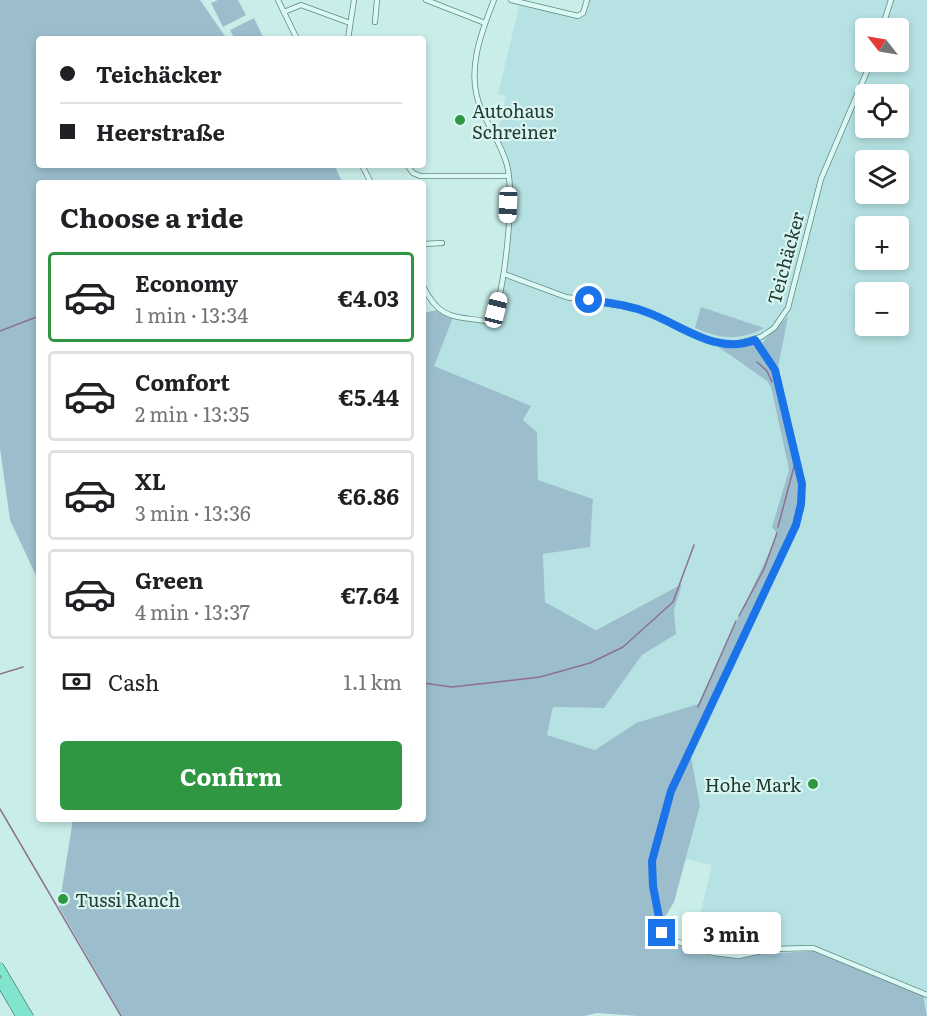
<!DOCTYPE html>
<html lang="en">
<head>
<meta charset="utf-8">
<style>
	body { margin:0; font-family:Literata,serif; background:#f2f2f2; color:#202124; height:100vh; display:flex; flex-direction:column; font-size:22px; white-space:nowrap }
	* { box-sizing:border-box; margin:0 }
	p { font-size:20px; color:#757577 }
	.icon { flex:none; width:33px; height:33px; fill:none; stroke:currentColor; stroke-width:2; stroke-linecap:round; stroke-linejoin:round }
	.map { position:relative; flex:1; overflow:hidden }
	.details { position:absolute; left:36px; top:180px; width:390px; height:642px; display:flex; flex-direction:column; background:#fff; border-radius:6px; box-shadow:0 3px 9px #0003 }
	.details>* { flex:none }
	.guide { position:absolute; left:36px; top:36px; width:390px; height:132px; border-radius:6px; box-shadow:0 3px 9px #0003; display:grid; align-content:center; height:132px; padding:0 24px; background:#fff }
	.needle { width:39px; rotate:301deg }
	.buttons { position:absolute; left:855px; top:18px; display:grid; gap:12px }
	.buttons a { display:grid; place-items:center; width:54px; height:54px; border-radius:6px; background:#fff; box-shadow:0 3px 9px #0003; font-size:30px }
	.end { position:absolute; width:27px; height:27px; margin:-14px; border:8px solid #1a73e8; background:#fff; box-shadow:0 0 0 3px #fff }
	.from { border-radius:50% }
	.bubble { position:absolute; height:42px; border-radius:6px; background:#fff; box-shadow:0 3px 9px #0003; font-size:20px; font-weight:700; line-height:42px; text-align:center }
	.car { position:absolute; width:18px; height:36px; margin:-18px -9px; border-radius:8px; box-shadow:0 0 4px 2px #0007; background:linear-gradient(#fff 24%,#345 0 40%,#fff 0 76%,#345 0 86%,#fff 0) }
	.guide b { display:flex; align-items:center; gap:21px; height:57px; font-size:22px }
	.guide b+b { border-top:2px solid #e0e0e0 }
	.guide i { width:15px; height:15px; background:#202124 }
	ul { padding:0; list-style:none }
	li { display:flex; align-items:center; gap:18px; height:90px; margin:0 12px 9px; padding:0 12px; border:3px solid #e0e0e0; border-radius:6px }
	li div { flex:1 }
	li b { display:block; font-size:22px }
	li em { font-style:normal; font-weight:700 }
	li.on { border-color:#2f9741 }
	li>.icon { width:54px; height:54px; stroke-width:1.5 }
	h2 { padding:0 24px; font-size:27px; line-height:72px }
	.pay { display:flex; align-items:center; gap:15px; height:66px; padding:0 24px; font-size:22px }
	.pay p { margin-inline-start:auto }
	.button { display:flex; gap:12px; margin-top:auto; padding:12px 24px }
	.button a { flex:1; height:69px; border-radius:6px; background:#2f9741; color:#fff; font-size:24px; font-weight:700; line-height:69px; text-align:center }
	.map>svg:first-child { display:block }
	.farmland { fill:#b6e2e3; fill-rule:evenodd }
	.green { fill:#9cbecc }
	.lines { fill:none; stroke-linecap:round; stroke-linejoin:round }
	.stream { stroke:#8e7091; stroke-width:1.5 }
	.minor-casing { stroke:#5e8a7d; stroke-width:6 }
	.trunk-casing { stroke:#31584a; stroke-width:9 }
	.minor { stroke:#dcf8f5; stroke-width:4.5 }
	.trunk { stroke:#80e4cf; stroke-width:8 }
	.route { stroke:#1a73e8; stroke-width:8 }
	.poi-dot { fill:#2f9741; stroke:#d8f5f2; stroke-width:2 }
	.labels { text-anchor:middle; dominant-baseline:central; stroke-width:4.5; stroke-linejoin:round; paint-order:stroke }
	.poi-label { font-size:18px; fill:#213b32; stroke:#d8f5f2; text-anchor:start }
	.street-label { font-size:18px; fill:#213b32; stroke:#d8f5f2 }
</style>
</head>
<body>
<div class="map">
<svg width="927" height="1016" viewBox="0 0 927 1016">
	<rect width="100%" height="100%" fill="#c9eee9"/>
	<!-- farmland -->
	<path class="farmland" d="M587 0H927V1008L922 991 813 947 741 950 717 949 693 943 712 865 686 859 700 806 690 751 799 515 776 374 727 354 767 381 771 387 789 470 773 544 698 704 636 723 595 750 547 735 553 707 604 708 642 655 676 634 674 610 682 584 596 629 545 602 543 554 590 547 593 499 538 480 537 432 523 420 529 411 433 366 454 315 486 321 494 316 505 267 509 190 507 168 496 140 506 96 498 94 520 2 581 15ZM866 28H898V62H866ZM866 94H898V128H866ZM866 160H898V194H866ZM866 226H898V260H866ZM866 292H898V326H866Z"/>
	<!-- green -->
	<path class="green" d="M0 0H200L227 39H39V165H334L343 183H39V582L10 520 0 448Z
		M218 0H238L246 15 223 27 211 3Z
		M254 18 264 39H235L230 30Z
		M701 307 764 328C740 341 720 339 695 328Z
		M437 310 454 315 434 366 531 406 523 420 537 432 538 480 593 499 590 547 543 554 545 602 596 630 682 584 674 610 676 634 642 655 604 708 553 707 547 735 595 750 636 723 698 704 773 544 776 532 772 527 789 470 771 387 767 381 717 346V343L755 340 773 367 802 484 798 520 690 751 700 806 674 902 664 919 655 925 654 932 714 953 740 955 814 951 923 993 927 1016H638L597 1013 584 1016H122L59 907 73 819H423V313Z
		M788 316 778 368 762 343Z"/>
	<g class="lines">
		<!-- stream -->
		<path class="stream" d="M0 331 39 316
			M757 362 767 371 772 382
			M784 421 790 444
			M778 527 795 463
			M739 616 764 569 777 533
			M0 674 23 667
			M423 683 452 687 540 677 590 663 623 647 673 602 694 545
			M698 707 736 621
			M0 809 121 1016"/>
		<defs>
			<path id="minor" d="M278 0 297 39
				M426 0 485 23
				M511 0 578 16 583 13 587 0
				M284 12 301 5 350 23
				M375 22 377 0
				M882 28 891 0
				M348 39 354 0
				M362 165 371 183
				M407 165 413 173 420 176H508
				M423 244 442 243
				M504 274 566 297 640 309 713 342 736 344 761 337 774 328 788 308 821 179 871 62
				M423 286C439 319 452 316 486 321L494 316C505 284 515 197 507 165 502 146 490 129 482 111 465 75 480 35 494 0
				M755 340 775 370 802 484 801 509 793 532 671 791 652 861 653 886 660 924 662 933 672 940 714 953 739 956 771 949 813 948 927 995"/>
			<path id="trunk" d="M0 967 29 1016
				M0 982 20 1016"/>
		</defs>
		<!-- minor casing -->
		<use href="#minor" class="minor-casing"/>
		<!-- trunk casing -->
		<use href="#trunk" class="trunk-casing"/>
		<!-- minor -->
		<use href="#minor" class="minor"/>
		<!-- trunk -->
		<use href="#trunk" class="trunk"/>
	</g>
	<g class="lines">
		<!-- route -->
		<path class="route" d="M589 300C610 303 629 305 649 313 683 326 716 355 755 340L775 370 802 484 801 504 796 525 671 791 652 861 653 886 662 933"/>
	</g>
	<!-- markers -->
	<g class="poi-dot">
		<circle cx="460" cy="120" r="6"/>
		<circle cx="813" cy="784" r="6"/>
		<circle cx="63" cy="899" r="6"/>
	</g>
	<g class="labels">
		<!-- poi labels -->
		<g class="poi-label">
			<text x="472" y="110">Autohaus<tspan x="472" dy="21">Schreiner</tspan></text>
			<text x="801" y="784" text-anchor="end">Hohe Mark</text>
			<text x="75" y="899">Tussi Ranch</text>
		</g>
		<!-- street labels -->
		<g class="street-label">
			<text transform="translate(785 258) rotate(-75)">Teichäcker</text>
		</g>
	</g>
</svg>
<div class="buttons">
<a><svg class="needle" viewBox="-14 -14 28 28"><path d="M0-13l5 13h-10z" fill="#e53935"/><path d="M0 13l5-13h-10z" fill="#757577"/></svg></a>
<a><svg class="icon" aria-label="locate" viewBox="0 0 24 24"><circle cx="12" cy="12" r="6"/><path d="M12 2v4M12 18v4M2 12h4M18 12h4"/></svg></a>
<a><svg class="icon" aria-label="layers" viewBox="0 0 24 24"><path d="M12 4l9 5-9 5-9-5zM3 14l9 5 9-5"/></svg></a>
<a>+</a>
<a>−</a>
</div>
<i class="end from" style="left:589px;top:300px"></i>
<i class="end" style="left:662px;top:933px"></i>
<div class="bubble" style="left:682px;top:912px;width:99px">3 min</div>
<i class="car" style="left:508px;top:205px;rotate:182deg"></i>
<i class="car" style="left:496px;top:310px;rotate:14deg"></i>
<div class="guide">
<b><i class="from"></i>Teichäcker</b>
<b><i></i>Heerstraße</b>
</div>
<section class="details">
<h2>Choose a ride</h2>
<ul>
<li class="on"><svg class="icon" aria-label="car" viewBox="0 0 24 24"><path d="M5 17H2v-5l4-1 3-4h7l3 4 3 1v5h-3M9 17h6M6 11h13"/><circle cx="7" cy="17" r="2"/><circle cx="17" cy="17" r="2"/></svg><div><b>Economy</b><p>1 min · 13:34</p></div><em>€4.03</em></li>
<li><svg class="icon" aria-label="car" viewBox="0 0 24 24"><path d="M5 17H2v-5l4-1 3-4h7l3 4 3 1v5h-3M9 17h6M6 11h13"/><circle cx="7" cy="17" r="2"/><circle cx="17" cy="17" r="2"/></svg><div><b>Comfort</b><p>2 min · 13:35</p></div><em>€5.44</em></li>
<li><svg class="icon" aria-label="car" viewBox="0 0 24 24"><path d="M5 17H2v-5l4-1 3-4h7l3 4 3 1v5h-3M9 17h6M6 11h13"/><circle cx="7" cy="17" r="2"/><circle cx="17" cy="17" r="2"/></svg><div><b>XL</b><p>3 min · 13:36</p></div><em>€6.86</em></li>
<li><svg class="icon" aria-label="car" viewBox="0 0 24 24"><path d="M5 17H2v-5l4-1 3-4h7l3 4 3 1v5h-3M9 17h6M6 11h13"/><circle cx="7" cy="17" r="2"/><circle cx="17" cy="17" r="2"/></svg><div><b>Green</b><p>4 min · 13:37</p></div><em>€7.64</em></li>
</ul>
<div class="pay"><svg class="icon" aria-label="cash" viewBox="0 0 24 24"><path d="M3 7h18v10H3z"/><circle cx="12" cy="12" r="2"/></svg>Cash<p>1.1 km</p></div>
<div class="button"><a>Confirm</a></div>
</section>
</div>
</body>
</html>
